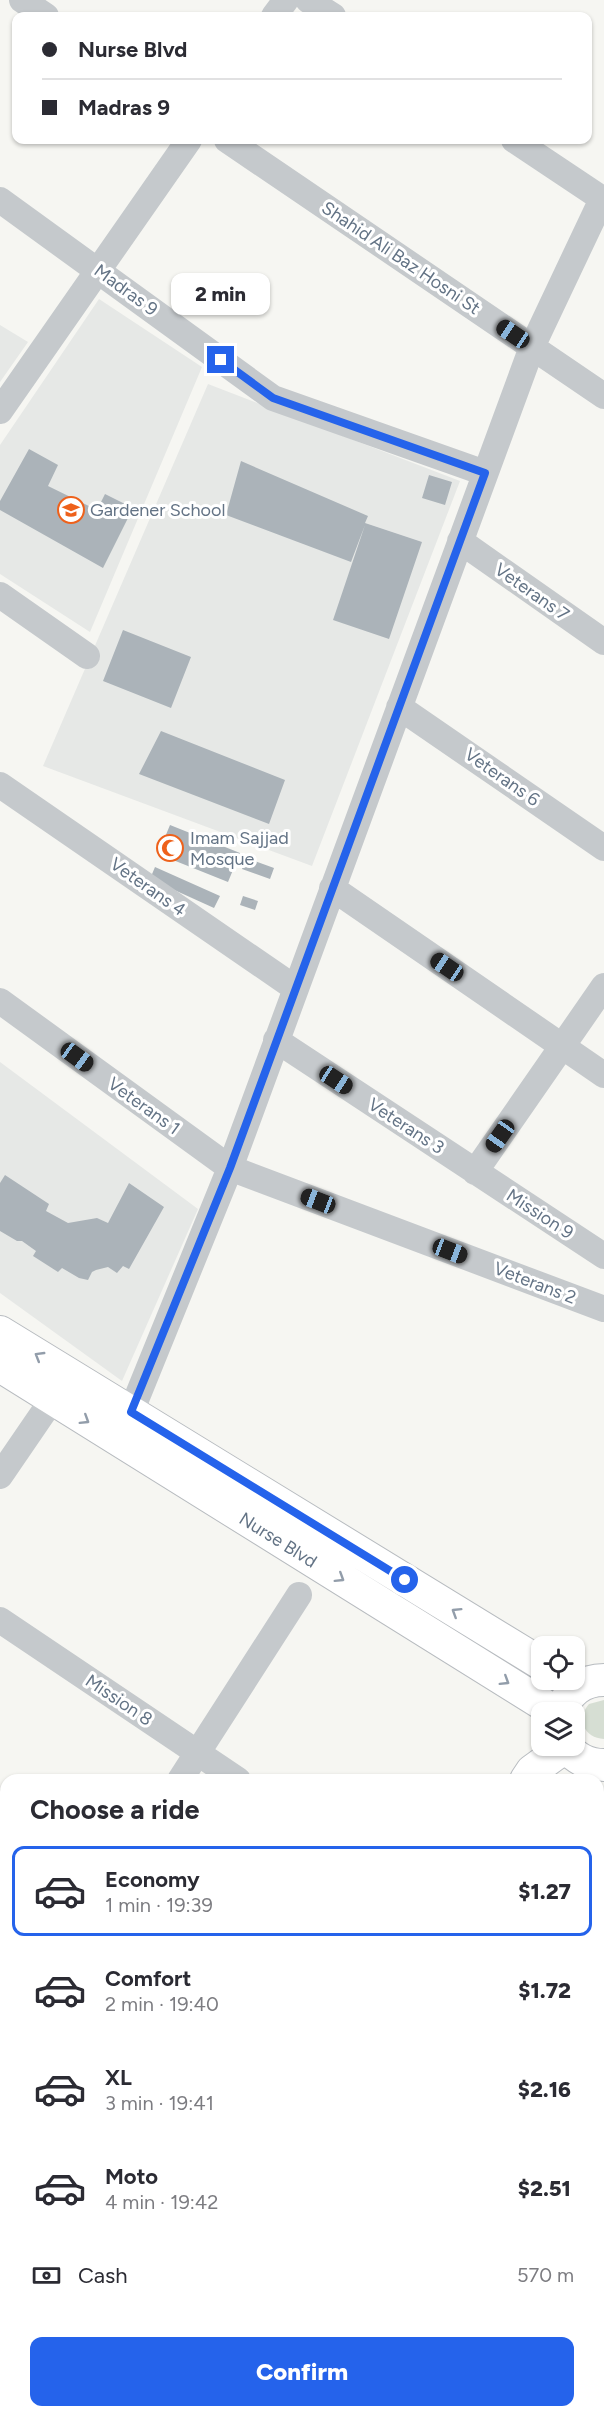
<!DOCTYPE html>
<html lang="en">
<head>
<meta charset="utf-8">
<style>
	body { margin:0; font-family:Figtree,sans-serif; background:#f7f7f7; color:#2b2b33; height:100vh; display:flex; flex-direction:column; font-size:22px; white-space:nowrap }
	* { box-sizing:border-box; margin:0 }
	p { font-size:20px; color:#7c7c81 }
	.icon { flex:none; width:33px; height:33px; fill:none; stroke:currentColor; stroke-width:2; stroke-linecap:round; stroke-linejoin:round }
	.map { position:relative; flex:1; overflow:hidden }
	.sheet { position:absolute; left:0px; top:1774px; width:604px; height:644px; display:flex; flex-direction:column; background:#fff; border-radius:18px 18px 0 0; box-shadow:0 2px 4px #0004 }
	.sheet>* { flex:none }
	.top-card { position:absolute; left:12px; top:12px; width:580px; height:132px; border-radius:12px; box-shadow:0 2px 4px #0004; display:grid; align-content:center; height:132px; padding:0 30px; background:#fff }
	.tools { position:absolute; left:531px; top:1636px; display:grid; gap:12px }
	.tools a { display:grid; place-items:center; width:54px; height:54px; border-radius:12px; background:#fff; box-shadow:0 2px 4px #0004; font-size:30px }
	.end { position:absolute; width:27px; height:27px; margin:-14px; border:8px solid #2563eb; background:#fff; box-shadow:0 0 0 3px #fff }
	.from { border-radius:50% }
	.bubble { position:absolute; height:42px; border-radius:12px; background:#fff; box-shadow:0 2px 4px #0004; font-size:20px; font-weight:800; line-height:42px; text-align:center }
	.car { position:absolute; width:18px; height:36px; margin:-18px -9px; border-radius:8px; box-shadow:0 0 4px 2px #0007; background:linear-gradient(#222 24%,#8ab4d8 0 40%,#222 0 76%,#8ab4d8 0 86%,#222 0) }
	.top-card b { display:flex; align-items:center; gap:21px; height:57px; font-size:22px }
	.top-card b+b { border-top:2px solid #e1e1e2 }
	.top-card i { width:15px; height:15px; background:#2b2b33 }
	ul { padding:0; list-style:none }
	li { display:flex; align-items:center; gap:18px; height:90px; margin:0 12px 9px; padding:0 18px; border:3px solid transparent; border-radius:12px }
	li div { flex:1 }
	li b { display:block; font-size:22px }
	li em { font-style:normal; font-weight:800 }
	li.active { border-color:#2563eb }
	li>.icon { width:54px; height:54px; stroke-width:1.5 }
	h2 { padding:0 30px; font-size:27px; line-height:72px }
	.pay { display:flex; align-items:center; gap:15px; height:66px; padding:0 30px; font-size:22px }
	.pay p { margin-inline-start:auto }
	.primary-button { display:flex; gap:12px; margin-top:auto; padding:12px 30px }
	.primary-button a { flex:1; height:69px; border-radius:12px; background:#2563eb; color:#fff; font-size:24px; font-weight:800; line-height:69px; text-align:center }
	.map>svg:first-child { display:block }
	.built { fill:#e6e8e6 }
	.green { fill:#d6ded3 }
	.building { fill:#abb3b9 }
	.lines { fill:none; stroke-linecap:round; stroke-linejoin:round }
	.major-casing { stroke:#b8bcc0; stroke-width:34 }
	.minor { stroke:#c5c9cc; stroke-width:26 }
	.major { stroke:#fff; stroke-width:32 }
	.oneway { stroke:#929daa }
	.route { stroke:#2563eb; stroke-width:8 }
	.labels { text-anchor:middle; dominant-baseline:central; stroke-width:6; stroke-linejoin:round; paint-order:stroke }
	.street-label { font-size:18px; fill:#637385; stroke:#fff }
	.poi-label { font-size:18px; fill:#637385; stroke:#fff; text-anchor:start }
</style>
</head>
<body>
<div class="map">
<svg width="604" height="2417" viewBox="0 0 604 2417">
	<rect width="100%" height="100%" fill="#f6f6f2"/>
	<!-- built -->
	<path class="built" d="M99 299 202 367 90 632 0 574V445Z
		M0 325 28 342 0 382Z
		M208 384 460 481 312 866 43 766Z
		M0 1062 198 1209 122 1381 0 1293Z"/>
	<!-- green -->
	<path class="green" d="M604 1700V1739C584 1738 576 1719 589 1704Z"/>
	<!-- building -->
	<path class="building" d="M29 449 58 465 48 486 97 510 105 494 133 508 103 568 0 510V501Z
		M241 461 368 516 365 523 422 542 389 639 333 620 365 525 351 562 226 515Z
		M429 475 452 482 445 505 422 498Z
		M123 630 191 657 171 708 103 681Z
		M161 731 285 780 269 824 139 774Z
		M170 825 240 853 228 882 158 854Z
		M246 858 274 868 270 879 242 869Z
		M155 867 220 896 214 908 150 879Z
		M243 896 258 901 255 910 240 905Z
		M5 1175 49 1204 46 1211 68 1223 97 1218 108 1223 129 1183 164 1207 129 1269 123 1266 117 1273 108 1267 96 1270 92 1272 88 1280 79 1278 62 1268 58 1272 33 1256 36 1251 22 1241H17L0 1231V1183Z"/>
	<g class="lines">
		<defs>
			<path id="major" d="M0 1332 542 1664
				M0 1366 557 1713
				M559 1713C568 1693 581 1680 604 1680
				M565 1746C576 1758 587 1765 604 1765
				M526 1780 532 1771 565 1747
				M68 2417 73 2412
				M125 2417 130 2412"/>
		</defs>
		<!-- major casing -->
		<use href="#major" class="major-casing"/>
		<!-- minor -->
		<path class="minor" d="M22 0 46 16
			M308 0 333 16
			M274 16 286 0
			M227 140 604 396
			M514 140 604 200
			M0 200 273 398 485 473
			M0 411 189 140
			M460 541 604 642
			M0 595 87 656
			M399 707 604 848
			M0 785 295 988
			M332 888 604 1075
			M0 1001 230 1168 604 1309
			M276 1040 604 1256
			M475 1172 604 986
			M131 1412 230 1168 532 347 602 199
			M0 1476 52 1400
			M0 1620 238 1780
			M180 1780 299 1595
			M0 1824 6 1828
			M0 2038 6 2042
			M598 2077 604 2069
			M0 2155 6 2159
			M598 2213 604 2212
			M0 2338 6 2337
			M598 2386 604 2389
			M228 2412 236 2417
			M497 2412 506 2417"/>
		<!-- major -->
		<use href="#major" class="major"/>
	</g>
	<!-- one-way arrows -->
	<defs><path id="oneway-chevron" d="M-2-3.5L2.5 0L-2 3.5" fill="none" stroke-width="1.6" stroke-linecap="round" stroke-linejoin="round" transform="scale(1.5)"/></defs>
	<g class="oneway">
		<use href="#oneway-chevron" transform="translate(39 1356) rotate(-149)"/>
		<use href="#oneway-chevron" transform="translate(85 1420) rotate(32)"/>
		<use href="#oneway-chevron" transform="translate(340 1578) rotate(32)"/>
		<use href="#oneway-chevron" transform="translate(456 1612) rotate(-148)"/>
		<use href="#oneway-chevron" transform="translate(505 1681) rotate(32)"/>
	</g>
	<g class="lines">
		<!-- route -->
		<path class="route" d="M221 360 273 398 485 473 230 1168 131 1412 405 1580"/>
	</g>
	<!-- icons -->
	<defs>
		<symbol id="school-ring" viewBox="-11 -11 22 22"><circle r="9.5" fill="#fff" stroke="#ee611b" stroke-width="1.5"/><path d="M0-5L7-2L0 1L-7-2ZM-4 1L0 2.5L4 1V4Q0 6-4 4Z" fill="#ee611b"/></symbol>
		<symbol id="mosque-ring" viewBox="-11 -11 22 22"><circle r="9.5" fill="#fff" stroke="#ee611b" stroke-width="1.5"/><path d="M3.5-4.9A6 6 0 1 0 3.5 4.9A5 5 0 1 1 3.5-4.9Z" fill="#ee611b"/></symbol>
	</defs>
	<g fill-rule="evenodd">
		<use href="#school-ring" x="56" y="495" width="30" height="30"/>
		<use href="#mosque-ring" x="155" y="833" width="30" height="30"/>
	</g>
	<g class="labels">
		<!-- street labels -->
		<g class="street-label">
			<text transform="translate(401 258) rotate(34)">Shahid Ali Baz Hosni St</text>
			<text transform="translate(126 290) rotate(36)">Madras 9</text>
			<text transform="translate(532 592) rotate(35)">Veterans 7</text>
			<text transform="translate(502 777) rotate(35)">Veterans 6</text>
			<text transform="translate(148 887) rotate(35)">Veterans 4</text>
			<text transform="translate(144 1106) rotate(36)">Veterans 1</text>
			<text transform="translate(406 1126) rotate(33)">Veterans 3</text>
			<text transform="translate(540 1214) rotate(33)">Mission 9</text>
			<text transform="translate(535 1283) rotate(21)">Veterans 2</text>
			<text transform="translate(278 1540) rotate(32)">Nurse Blvd</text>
			<text transform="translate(119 1700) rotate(34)">Mission 8</text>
		</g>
		<!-- poi labels -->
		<g class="poi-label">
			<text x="90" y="510">Gardener School</text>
			<text x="190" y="838">Imam Sajjad<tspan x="190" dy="21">Mosque</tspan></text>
		</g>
	</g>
</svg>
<div class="tools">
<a><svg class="icon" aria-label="locate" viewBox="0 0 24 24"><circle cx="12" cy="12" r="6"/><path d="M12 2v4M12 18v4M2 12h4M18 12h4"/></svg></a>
<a><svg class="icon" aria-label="layers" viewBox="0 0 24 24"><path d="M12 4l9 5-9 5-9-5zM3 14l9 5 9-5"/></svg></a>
</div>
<i class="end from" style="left:405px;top:1580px"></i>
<i class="end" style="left:221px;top:360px"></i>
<div class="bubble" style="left:171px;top:273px;width:99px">2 min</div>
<i class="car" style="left:513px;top:334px;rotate:304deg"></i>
<i class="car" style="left:447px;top:967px;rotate:304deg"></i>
<i class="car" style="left:77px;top:1057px;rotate:126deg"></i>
<i class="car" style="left:336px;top:1080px;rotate:123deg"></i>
<i class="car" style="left:500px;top:1136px;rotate:215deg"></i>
<i class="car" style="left:318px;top:1201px;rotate:291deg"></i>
<i class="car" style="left:450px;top:1251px;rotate:111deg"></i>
<div class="top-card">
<b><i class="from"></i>Nurse Blvd</b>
<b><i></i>Madras 9</b>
</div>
<section class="sheet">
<h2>Choose a ride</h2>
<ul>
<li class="active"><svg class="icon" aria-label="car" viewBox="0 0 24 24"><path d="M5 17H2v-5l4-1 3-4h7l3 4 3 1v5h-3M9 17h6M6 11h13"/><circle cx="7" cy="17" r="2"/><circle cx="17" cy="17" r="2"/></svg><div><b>Economy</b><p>1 min · 19:39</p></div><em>$1.27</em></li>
<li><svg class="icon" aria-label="car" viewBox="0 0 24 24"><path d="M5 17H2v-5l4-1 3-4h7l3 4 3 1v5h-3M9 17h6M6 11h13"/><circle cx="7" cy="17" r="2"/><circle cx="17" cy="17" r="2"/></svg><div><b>Comfort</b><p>2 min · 19:40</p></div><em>$1.72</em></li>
<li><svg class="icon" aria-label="car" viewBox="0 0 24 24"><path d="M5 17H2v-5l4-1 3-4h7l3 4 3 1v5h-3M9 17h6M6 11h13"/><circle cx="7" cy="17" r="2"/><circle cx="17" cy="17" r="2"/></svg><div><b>XL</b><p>3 min · 19:41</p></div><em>$2.16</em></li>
<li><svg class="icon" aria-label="car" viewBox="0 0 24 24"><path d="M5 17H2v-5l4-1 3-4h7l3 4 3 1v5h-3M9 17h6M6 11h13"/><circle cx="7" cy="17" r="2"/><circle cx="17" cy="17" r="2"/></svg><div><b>Moto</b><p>4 min · 19:42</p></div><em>$2.51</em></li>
</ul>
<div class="pay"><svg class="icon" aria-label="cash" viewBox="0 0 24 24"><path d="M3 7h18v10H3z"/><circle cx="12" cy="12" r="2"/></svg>Cash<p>570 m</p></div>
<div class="primary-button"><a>Confirm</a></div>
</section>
</div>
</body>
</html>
